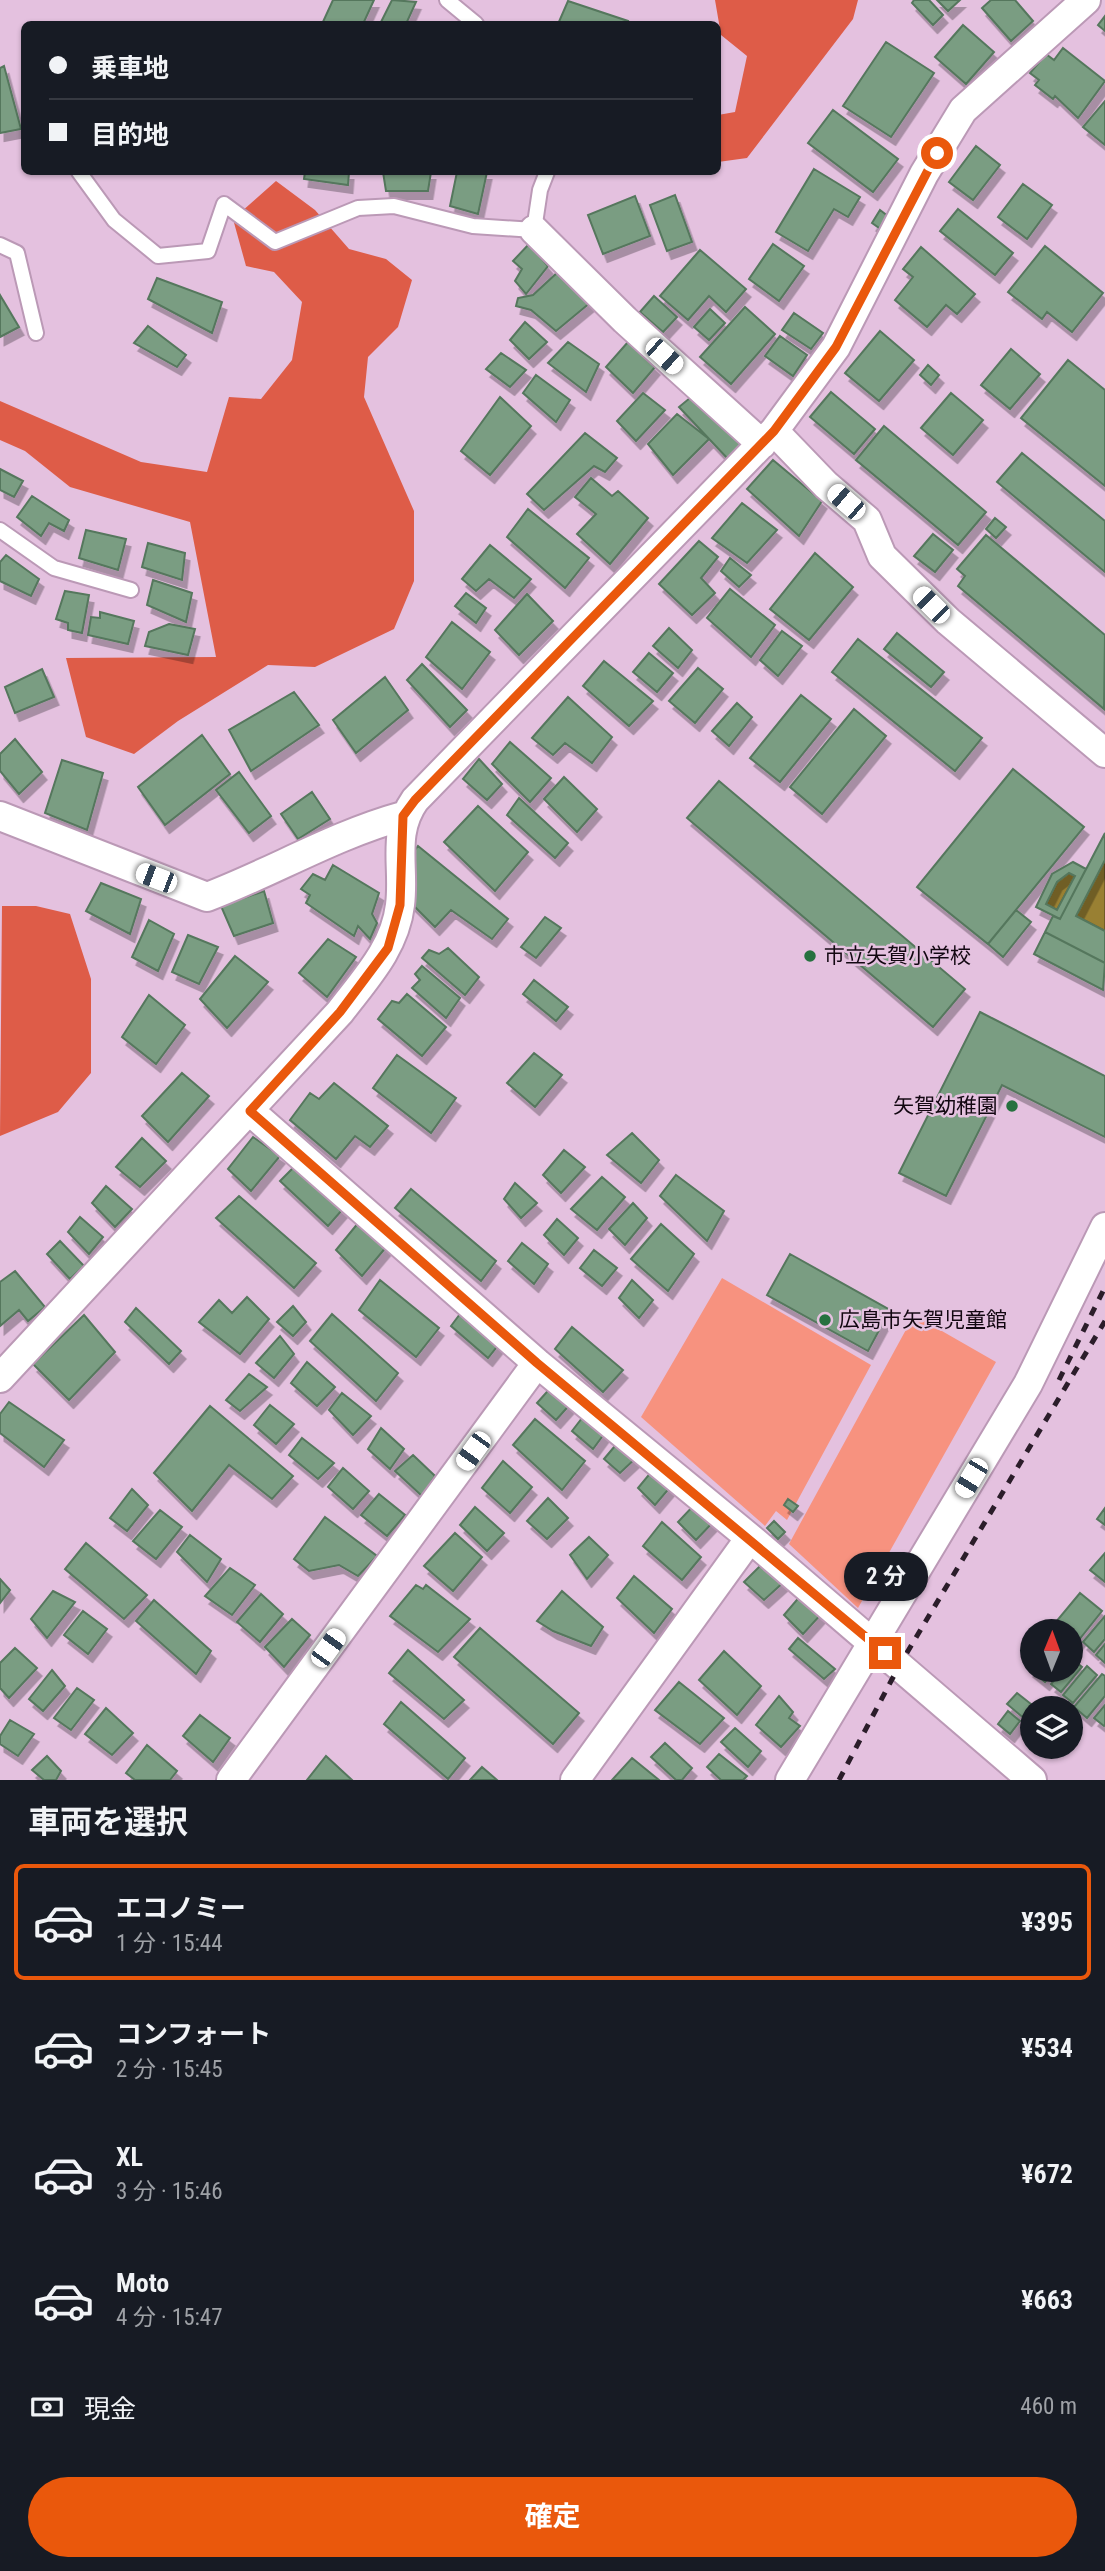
<!DOCTYPE html>
<html lang="ja">
<head>
<meta charset="utf-8">
<style>
	body { margin:0; font-family:"Roboto Condensed","Noto Sans JP",sans-serif; background:#20242c; color:#f1f3f6; height:100vh; display:flex; flex-direction:column; font-size:26px; white-space:nowrap }
	* { box-sizing:border-box; margin:0 }
	p { font-size:23px; color:#9ea1a6 }
	.icon { flex:none; width:38px; height:38px; fill:none; stroke:currentColor; stroke-width:2; stroke-linecap:round; stroke-linejoin:round }
	.map { position:relative; height:1780px; overflow:hidden }
	.panel { display:flex; flex-direction:column; background:#171b24; flex:1 }
	.panel>* { flex:none }
	.guide { position:absolute; left:21px; top:21px; width:700px; height:154px; border-radius:10px; box-shadow:0 2px 5px #0004; display:grid; align-content:center; height:154px; padding:0 28px; background:#171b24 }
	.needle { width:46px; rotate:1deg }
	.controls { position:absolute; left:1020px; top:1619px; display:grid; gap:14px }
	.controls a { display:grid; place-items:center; width:63px; height:63px; border-radius:50%; background:#171b24; box-shadow:0 2px 5px #0004; font-size:35px }
	.end { position:absolute; width:32px; height:32px; margin:-16px; border:9px solid #ea580c; background:#fff; box-shadow:0 0 0 4px #fff }
	.from { border-radius:50% }
	.bubble { position:absolute; height:49px; border-radius:24px; background:#171b24; box-shadow:0 2px 5px #0004; font-size:23px; font-weight:700; line-height:49px; text-align:center }
	.car { position:absolute; width:21px; height:42px; margin:-21px -10px; border-radius:9px; box-shadow:0 0 5px 2px #0007; background:linear-gradient(#fff 24%,#345 0 40%,#fff 0 76%,#345 0 86%,#fff 0) }
	.guide b { display:flex; align-items:center; gap:24px; height:66px; font-size:26px }
	.guide b+b { border-top:2px solid #363941 }
	.guide i { width:18px; height:18px; background:#f1f3f6 }
	ul { padding:0; list-style:none }
	li { display:flex; align-items:center; gap:21px; height:116px; margin:0 14px 10px; padding:0 14px; border:4px solid transparent; border-radius:10px }
	li div { flex:1 }
	li b { display:block; font-size:26px }
	li em { font-style:normal; font-weight:700 }
	li.active { border-color:#ea580c }
	li>.icon { width:63px; height:63px; stroke-width:1.5 }
	h2 { padding:0 28px; font-size:32px; line-height:84px }
	.pay { display:flex; align-items:center; gap:18px; height:77px; padding:0 28px; font-size:26px }
	.pay p { margin-inline-start:auto }
	.cta { display:flex; gap:14px; margin-top:auto; padding:14px 28px }
	.cta a { flex:1; height:80px; border-radius:42px; background:#ea580c; color:#fff; font-size:28px; font-weight:700; line-height:80px; text-align:center }
	.map>svg:first-child { display:block }
	.green { fill:#f7927f }
	.forest { fill:#de5c48 }
	.water { fill:#998033; stroke:#705c29; stroke-width:2 }
	.building { fill:#7a9d82; stroke:#55775d; stroke-width:2; fill-rule:evenodd; filter:url(#shadow) }
	.lines { fill:none; stroke-linecap:round; stroke-linejoin:round }
	.lane-casing { stroke:#bb99b6; stroke-width:18 }
	.street-casing { stroke:#bb99b6; stroke-width:32 }
	.lane { stroke:#fff; stroke-width:14 }
	.street { stroke:#fff; stroke-width:28 }
	.rail { stroke:#2b1d2a; stroke-width:5; stroke-dasharray:9 9; stroke-linecap:butt }
	.route { stroke:#ea580c; stroke-width:9 }
	.poi-dot { fill:#26713f; stroke:#e4c1df; stroke-width:2.5 }
	.labels { text-anchor:middle; dominant-baseline:central; stroke-width:5; stroke-linejoin:round; paint-order:stroke }
	.poi-label { font-size:21px; fill:#120711; stroke:#e4c1df; text-anchor:start }
</style>
</head>
<body>
<div class="map">
<svg width="1105" height="1780" viewBox="0 0 1105 1780">
	<defs>
		<filter id="shadow"><feDropShadow dx="4.5" dy="8" stdDeviation="0" flood-color="#0004"/></filter>
	</defs>
	<rect width="100%" height="100%" fill="#e4c1df"/>
	<!-- green -->
	<path class="green" d="M722 1278 871 1365 787 1520 776 1511 765 1526 641 1417Z
		M914 1315 996 1362 858 1608 789 1544Z"/>
	<!-- forest -->
	<path class="forest" d="M715 0H858L853 19 747 158 718 162V115L735 112 747 56 721 35Z
		M276 181 315 210 349 249 386 259 412 280 398 327 368 357 364 397 414 511V581L394 629 315 667 268 665 178 721 134 754 86 737 66 658 216 657 190 522 70 487 25 451 0 440V401L141 462 207 472 229 397 261 399 292 360 302 302 274 272 246 266 233 219Z
		M2 906H36L70 914 91 979V1073L58 1112 0 1136Z"/>
	<!-- water -->
	<path class="water" d="M1105 860V931L1076 916Z
		M1069 873 1075 876 1057 910 1046 904 1057 882Z"/>
	<!-- building -->
	<path class="building" d="M333 0H374L363 24H322Z
		M392 0 416 2 406 24H380Z
		M914 0H929L943 15 933 25 912 3Z
		M937 0H960L948 11Z
		M991 0H1015L1033 21 1011 41 982 8Z
		M568 1 628 21 627 24H558Z
		M1105 16V31L1098 25Z
		M963 25 994 52 966 84 935 57Z
		M886 42 934 73 891 137 843 106Z
		M1063 48 1105 81 1078 118 1055 96 1053 99 1035 85 1039 80 1030 73 1046 54 1054 60Z
		M4 66 21 129 0 133V68Z
		M1105 101V145L1083 127Z
		M833 110 898 159 873 192 808 143Z
		M976 146 1000 165 973 200 949 182Z
		M814 169 860 197 848 217 834 209 808 251 776 232Z
		M305 172H349L348 185 304 179Z
		M383 172H431L428 191H386Z
		M457 172H487L478 214 450 206Z
		M1023 184 1052 205 1027 239 998 217Z
		M675 195 692 242 667 251 650 205Z
		M635 196 650 236 603 254 588 215Z
		M958 209 1013 253 995 275 940 231Z
		M880 210 893 220 885 232 872 223Z
		M529 244 548 266 526 294 515 281 522 269 513 261Z
		M773 244 804 266 779 301 749 279Z
		M1045 246 1103 293 1072 332 1047 312 1042 319 1008 292Z
		M921 247 975 294 957 314 946 305 927 327 895 300 913 277 903 269Z
		M700 250 746 289 726 312 709 296 688 320 660 296Z
		M559 271 591 302 556 331 531 310 516 306 518 298 533 295Z
		M157 278 222 302 212 333 148 299Z
		M0 295 19 327 0 337Z
		M654 296 677 317 663 332 640 312Z
		M745 307 775 334 731 384 700 357Z
		M710 309 725 323 709 340 694 327Z
		M794 313 823 333 811 349 782 330Z
		M525 322 547 342 529 359 510 340Z
		M148 326 186 355 177 367 134 343Z
		M880 331 914 360 879 401 845 373Z
		M780 336 807 355 793 376 765 356Z
		M568 342 599 364 586 392 548 363Z
		M628 342 655 367 633 393 606 367Z
		M1011 349 1040 374 1010 409 981 385Z
		M501 353 526 370 510 387 486 369Z
		M1068 360 1105 390V486L1021 418Z
		M928 365 939 375 931 385 920 375Z
		M536 375 570 400 556 422 523 393Z
		M831 392 875 429 854 454 810 417Z
		M643 393 665 410 636 441 617 421Z
		M696 393 744 441 728 459 679 407Z
		M951 393 983 420 953 455 921 428Z
		M500 397 531 426 490 475 461 451Z
		M677 414 709 439 673 475 648 444Z
		M884 426 986 512 958 545 856 460Z
		M585 433 617 458 605 472 594 466 544 510 527 494Z
		M1022 453 1105 521V572L997 482Z
		M773 460 822 501 799 536 747 489Z
		M0 469 23 481 14 497 0 490Z
		M591 478 612 496 618 491 648 518 610 564 577 534 596 514 575 497Z
		M32 496 69 520 64 531 49 523 41 536 17 517Z
		M742 503 777 530 747 563 712 538Z
		M528 509 589 558 565 588 507 537Z
		M995 518 1006 527 996 538 986 529Z
		M86 530 126 539 118 570 79 558Z
		M933 534 953 550 935 572 914 556Z
		M986 535 1105 635 1104 709 958 586 965 576 957 569Z
		M699 541 718 557 701 578 715 593 692 615 659 584Z
		M148 543 185 553 182 580 142 567Z
		M490 545 531 579 514 598 489 579 476 591 462 579Z
		M815 553 853 587 809 640 770 609Z
		M6 555 39 579 31 596 0 581V562Z
		M730 558 751 575 739 587 721 571Z
		M153 580 192 593 186 622 147 605Z
		M730 589 775 625 751 657 707 618Z
		M65 591 89 595 82 633 68 630V623L56 619Z
		M466 593 486 608 476 623 455 606Z
		M527 594 553 621 519 655 495 630Z
		M100 612 134 621 128 644 88 635 91 617 100 618Z
		M452 622 490 652 462 689 426 657Z
		M169 624 195 629 188 655 145 646 149 632Z
		M669 628 692 650 678 668 653 646Z
		M782 631 802 646 778 676 760 660Z
		M897 633 944 672 931 687 884 649Z
		M858 639 982 738 955 771 832 672Z
		M649 653 673 673 657 692 633 672Z
		M604 661 653 701 629 726 583 686Z
		M422 664 467 710 450 727 407 680Z
		M698 668 723 689 695 723 669 701Z
		M42 669 54 697 15 713 5 687Z
		M385 677 408 710 356 753 333 720Z
		M294 692 319 725 251 771 229 730Z
		M801 695 831 719 780 782 750 758Z
		M568 697 612 737 592 763 565 743 553 755 532 738Z
		M737 703 752 717 729 746 712 731Z
		M854 709 886 736 822 814 790 787Z
		M202 735 230 774 165 825 138 787Z
		M15 739 42 772 19 794 0 771V754Z
		M510 742 551 778 530 802 492 764Z
		M479 759 502 784 487 800 463 779Z
		M62 760 103 773 87 830 45 813Z
		M1013 769 1084 827 988 944 917 887Z
		M239 772 271 816 249 833 216 790Z
		M564 777 597 809 577 832 544 799Z
		M719 781 965 989 933 1027 687 818Z
		M312 792 330 819 298 839 281 814Z
		M519 798 568 843 555 858 507 815Z
		M478 806 528 852 495 891 444 842Z
		M1105 833V860L1076 916 1105 931V963L1045 932 1053 916 1060 919Z
		M418 846 508 919 492 939 451 910 435 927 410 902 409 858Z
		M1073 862 1086 869 1060 919 1036 907 1052 874ZM1069 873 1075 876 1057 910 1046 904 1057 882Z
		M333 865 379 893 372 914 377 923 370 939 358 926 354 936 306 903 310 895 301 889 313 874 325 880Z
		M101 883 141 899 130 934 86 911Z
		M264 891 273 923 234 936 221 906Z
		M1016 910 1031 922 1003 957 988 944Z
		M545 917 561 928 536 958 521 947Z
		M149 920 174 934 158 971 132 957Z
		M1045 932 1105 963 1103 990 1034 954Z
		M188 935 218 947 199 984 172 972Z
		M328 939 356 957 327 997 299 973Z
		M448 948 479 977 465 995 422 958 429 950 439 954Z
		M235 956 268 982 227 1028 200 999Z
		M422 966 460 998 446 1018 412 988 420 980 415 974Z
		M534 980 568 1007 556 1021 523 994Z
		M407 994 446 1027 422 1056 378 1019 392 1001 399 1003Z
		M149 995 185 1025 156 1064 122 1037Z
		M980 1012 1105 1076V1137L1002 1085 946 1196 899 1173Z
		M534 1053 562 1075 535 1107 507 1083Z
		M397 1055 456 1098 431 1133 373 1088Z
		M182 1073 209 1096 168 1142 142 1116Z
		M334 1083 388 1126 370 1147 355 1136 336 1159 290 1120 310 1093 319 1099Z
		M632 1133 659 1160 641 1183 607 1155Z
		M253 1137 280 1156 251 1191 228 1169Z
		M142 1138 166 1161 140 1187 116 1167Z
		M564 1150 585 1167 561 1193 543 1175Z
		M294 1167 342 1210 328 1226 280 1181Z
		M676 1175 724 1211 707 1241 660 1196Z
		M602 1177 625 1197 597 1230 571 1209Z
		M515 1183 537 1203 521 1218 504 1199Z
		M106 1186 132 1209 115 1227 92 1203Z
		M411 1189 496 1261 481 1281 395 1208Z
		M239 1196 316 1263 294 1288 216 1218Z
		M633 1203 647 1218 625 1245 609 1229Z
		M80 1217 103 1237 89 1254 68 1232Z
		M557 1219 578 1238 564 1255 544 1235Z
		M359 1222 387 1246 362 1276 336 1250Z
		M661 1224 694 1254 668 1291 631 1259Z
		M60 1241 84 1266 70 1279 47 1254Z
		M522 1243 548 1264 534 1284 508 1261Z
		M594 1250 617 1268 602 1286 580 1268Z
		M790 1254 890 1310 868 1351 767 1295Z
		M15 1271 45 1307 28 1321 19 1310 0 1326V1282Z
		M380 1280 439 1328 416 1357 359 1310Z
		M632 1280 653 1300 639 1318 619 1298Z
		M247 1297 269 1319 240 1354 199 1322 219 1300 232 1313Z
		M293 1306 306 1322 293 1336 277 1322Z
		M136 1308 181 1351 169 1364 125 1322Z
		M463 1310 499 1344 488 1358 451 1326Z
		M332 1314 398 1373 376 1401 310 1341Z
		M84 1315 115 1352 69 1400 33 1364Z
		M572 1327 623 1370 603 1392 555 1349Z
		M280 1336 294 1354 274 1378 256 1363Z
		M307 1362 335 1387 317 1406 291 1383Z
		M249 1374 267 1387 240 1411 226 1400Z
		M553 1385 573 1401 556 1420 537 1403Z
		M342 1393 371 1416 353 1435 329 1410Z
		M9 1402 64 1440 44 1467 0 1433V1414Z
		M270 1405 294 1424 276 1444 254 1425Z
		M210 1406 293 1476 272 1499 229 1465 192 1511 154 1473Z
		M586 1413 607 1430 593 1449 572 1431Z
		M535 1419 585 1461 562 1490 513 1445Z
		M381 1428 404 1449 390 1469 368 1449Z
		M302 1438 334 1463 318 1479 289 1455Z
		M620 1440 639 1455 620 1473 604 1459Z
		M413 1455 435 1476 422 1496 395 1471Z
		M503 1461 532 1487 510 1513 482 1488Z
		M343 1468 369 1491 353 1509 328 1487Z
		M652 1471 672 1485 655 1505 638 1488Z
		M132 1489 148 1505 127 1531 110 1518Z
		M379 1494 405 1515 387 1536 361 1515Z
		M548 1498 568 1518 547 1539 527 1521Z
		M788 1499 798 1506 793 1512 784 1505Z
		M695 1504 715 1520 696 1540 678 1522Z
		M475 1507 504 1533 487 1551 460 1525Z
		M1105 1508V1525L1097 1519Z
		M160 1510 182 1527 156 1559 133 1541Z
		M325 1517 377 1556 358 1576 339 1565 309 1571 294 1559Z
		M774 1521 785 1532 778 1539 767 1528Z
		M662 1522 701 1557 682 1580 643 1546Z
		M455 1533 482 1557 453 1591 424 1566Z
		M190 1535 221 1559 207 1582 177 1552Z
		M589 1537 608 1555 587 1579 570 1555Z
		M86 1543 147 1595 124 1619 65 1569Z
		M1105 1553V1582L1090 1570Z
		M763 1563 786 1580 764 1600 744 1582Z
		M230 1568 255 1585 232 1615 205 1596Z
		M634 1576 672 1609 654 1633 617 1598Z
		M0 1579 10 1590 0 1603Z
		M416 1585 423 1589 426 1585 470 1619 438 1652 390 1616Z
		M53 1591 75 1602 47 1638 31 1619Z
		M562 1591 603 1627 591 1646 553 1631 537 1621Z
		M1080 1593 1102 1611 1078 1641 1071 1635V1631H1066L1055 1623Z
		M261 1594 283 1614 260 1642 237 1622Z
		M801 1595 824 1611 803 1634 784 1615Z
		M154 1600 211 1651 196 1674 136 1621Z
		M83 1611 107 1629 88 1654 64 1635Z
		M1105 1616V1639L1094 1652 1083 1642Z
		M292 1619 310 1635 284 1667 265 1647Z
		M480 1628 579 1713 553 1744 454 1657Z
		M798 1638 835 1669 824 1679 789 1649Z
		M1105 1644V1663L1096 1655Z
		M15 1648 37 1668 9 1698 0 1688V1663Z
		M408 1650 464 1700 444 1719 389 1673Z
		M724 1651 761 1686 737 1715 699 1680Z
		M1072 1659 1082 1667 1061 1692 1051 1684 1063 1670H1071Z
		M1032 1664V1670H1055L1045 1682 1029 1669Z
		M1087 1666 1097 1675 1073 1703 1063 1695Z
		M52 1670 65 1686 43 1711 29 1699Z
		M1102 1674 1105 1676V1696L1087 1718 1074 1707Z
		M679 1682 724 1718 700 1744 655 1710Z
		M77 1688 94 1700 71 1730 54 1718Z
		M1017 1693 1036 1708H1032L1026 1720 1007 1704Z
		M779 1696 793 1712 789 1718 800 1726 781 1747 756 1725Z
		M401 1702 465 1758 448 1779 384 1724Z
		M1105 1705V1725L1104 1726 1094 1718Z
		M106 1708 133 1733 112 1755 85 1734Z
		M1008 1711 1020 1721 1010 1734 998 1724Z
		M200 1715 230 1738 213 1762 183 1736Z
		M10 1720 34 1734 18 1756 0 1744V1736Z
		M735 1728 761 1751 748 1767 721 1742Z
		M665 1743 692 1768 682 1780H676L651 1757Z
		M147 1745 177 1771 170 1780H135L126 1773Z
		M719 1754 747 1776 743 1780H721L707 1767Z
		M47 1756 61 1771 56 1780H44L32 1770Z
		M326 1756 352 1780H307Z
		M632 1758 659 1780H612Z
		M482 1767 497 1780H470Z"/>
	<g class="lines">
		<defs>
			<path id="lane" d="M447 0 476 24
				M79 172 114 220 158 256 208 251 224 204 275 242 358 208 394 206 473 226 534 230 540 190 547 172
				M0 245 17 253 36 333
				M0 530 54 568 131 590"/>
			<path id="street" d="M534 230 625 320 762 444
				M774 431 826 485 867 520 882 556 948 621 1105 753
				M0 816 207 897C273 872 334 835 403 816
				M250 1111 537 1363 750 1538 1032 1780
				M0 1378 340 1012C365 979 395 948 400 905 405 867 391 834 415 800L774 431 836 347 924 174 963 110 1086 0
				M231 1780 537 1363
				M575 1780 750 1538
				M790 1780 1028 1384 1105 1227"/>
		</defs>
		<!-- lane casing -->
		<use href="#lane" class="lane-casing"/>
		<!-- street casing -->
		<use href="#street" class="street-casing"/>
		<!-- lane -->
		<use href="#lane" class="lane"/>
		<!-- street -->
		<use href="#street" class="street"/>
		<!-- rail -->
		<path class="rail" d="M1059 1380 1105 1287
			M839 1780 899 1666 1105 1321"/>
	</g>
	<g class="lines">
		<!-- route -->
		<path class="route" d="M885 1653 537 1363 250 1111 340 1012 388 948 400 905 403 816 415 800 774 431 836 347 937 153"/>
	</g>
	<!-- markers -->
	<g class="poi-dot">
		<circle cx="810" cy="956" r="7"/>
		<circle cx="1012" cy="1106" r="7"/>
		<circle cx="825" cy="1320" r="7"/>
	</g>
	<g class="labels">
		<!-- poi labels -->
		<g class="poi-label">
			<text x="824" y="956">市立矢賀小学校</text>
			<text x="998" y="1106" text-anchor="end">矢賀幼稚園</text>
			<text x="839" y="1320">広島市矢賀児童館</text>
		</g>
	</g>
</svg>
<div class="controls">
<a><svg class="needle" viewBox="-14 -14 28 28"><path d="M0-13l5 13h-10z" fill="#e53935"/><path d="M0 13l5-13h-10z" fill="#9ea1a6"/></svg></a>
<a><svg class="icon" aria-label="layers" viewBox="0 0 24 24"><path d="M12 4l9 5-9 5-9-5zM3 14l9 5 9-5"/></svg></a>
</div>
<i class="end from" style="left:937px;top:153px"></i>
<i class="end" style="left:885px;top:1653px"></i>
<div class="bubble" style="left:844px;top:1552px;width:84px">2 分</div>
<i class="car" style="left:664px;top:356px;rotate:132deg"></i>
<i class="car" style="left:846px;top:502px;rotate:311deg"></i>
<i class="car" style="left:931px;top:605px;rotate:315deg"></i>
<i class="car" style="left:156px;top:878px;rotate:291deg"></i>
<i class="car" style="left:473px;top:1451px;rotate:216deg"></i>
<i class="car" style="left:971px;top:1478px;rotate:211deg"></i>
<i class="car" style="left:328px;top:1648px;rotate:36deg"></i>
<div class="guide">
<b><i class="from"></i>乗車地</b>
<b><i></i>目的地</b>
</div>
</div>
<section class="panel">
<h2>車両を選択</h2>
<ul>
<li class="active"><svg class="icon" aria-label="car" viewBox="0 0 24 24"><path d="M5 17H2v-5l4-1 3-4h7l3 4 3 1v5h-3M9 17h6M6 11h13"/><circle cx="7" cy="17" r="2"/><circle cx="17" cy="17" r="2"/></svg><div><b>エコノミー</b><p>1 分 · 15:44</p></div><em>¥395</em></li>
<li><svg class="icon" aria-label="car" viewBox="0 0 24 24"><path d="M5 17H2v-5l4-1 3-4h7l3 4 3 1v5h-3M9 17h6M6 11h13"/><circle cx="7" cy="17" r="2"/><circle cx="17" cy="17" r="2"/></svg><div><b>コンフォート</b><p>2 分 · 15:45</p></div><em>¥534</em></li>
<li><svg class="icon" aria-label="car" viewBox="0 0 24 24"><path d="M5 17H2v-5l4-1 3-4h7l3 4 3 1v5h-3M9 17h6M6 11h13"/><circle cx="7" cy="17" r="2"/><circle cx="17" cy="17" r="2"/></svg><div><b>XL</b><p>3 分 · 15:46</p></div><em>¥672</em></li>
<li><svg class="icon" aria-label="car" viewBox="0 0 24 24"><path d="M5 17H2v-5l4-1 3-4h7l3 4 3 1v5h-3M9 17h6M6 11h13"/><circle cx="7" cy="17" r="2"/><circle cx="17" cy="17" r="2"/></svg><div><b>Moto</b><p>4 分 · 15:47</p></div><em>¥663</em></li>
</ul>
<div class="pay"><svg class="icon" aria-label="cash" viewBox="0 0 24 24"><path d="M3 7h18v10H3z"/><circle cx="12" cy="12" r="2"/></svg>現金<p>460 m</p></div>
<div class="cta"><a>確定</a></div>
</section>
</body>
</html>
